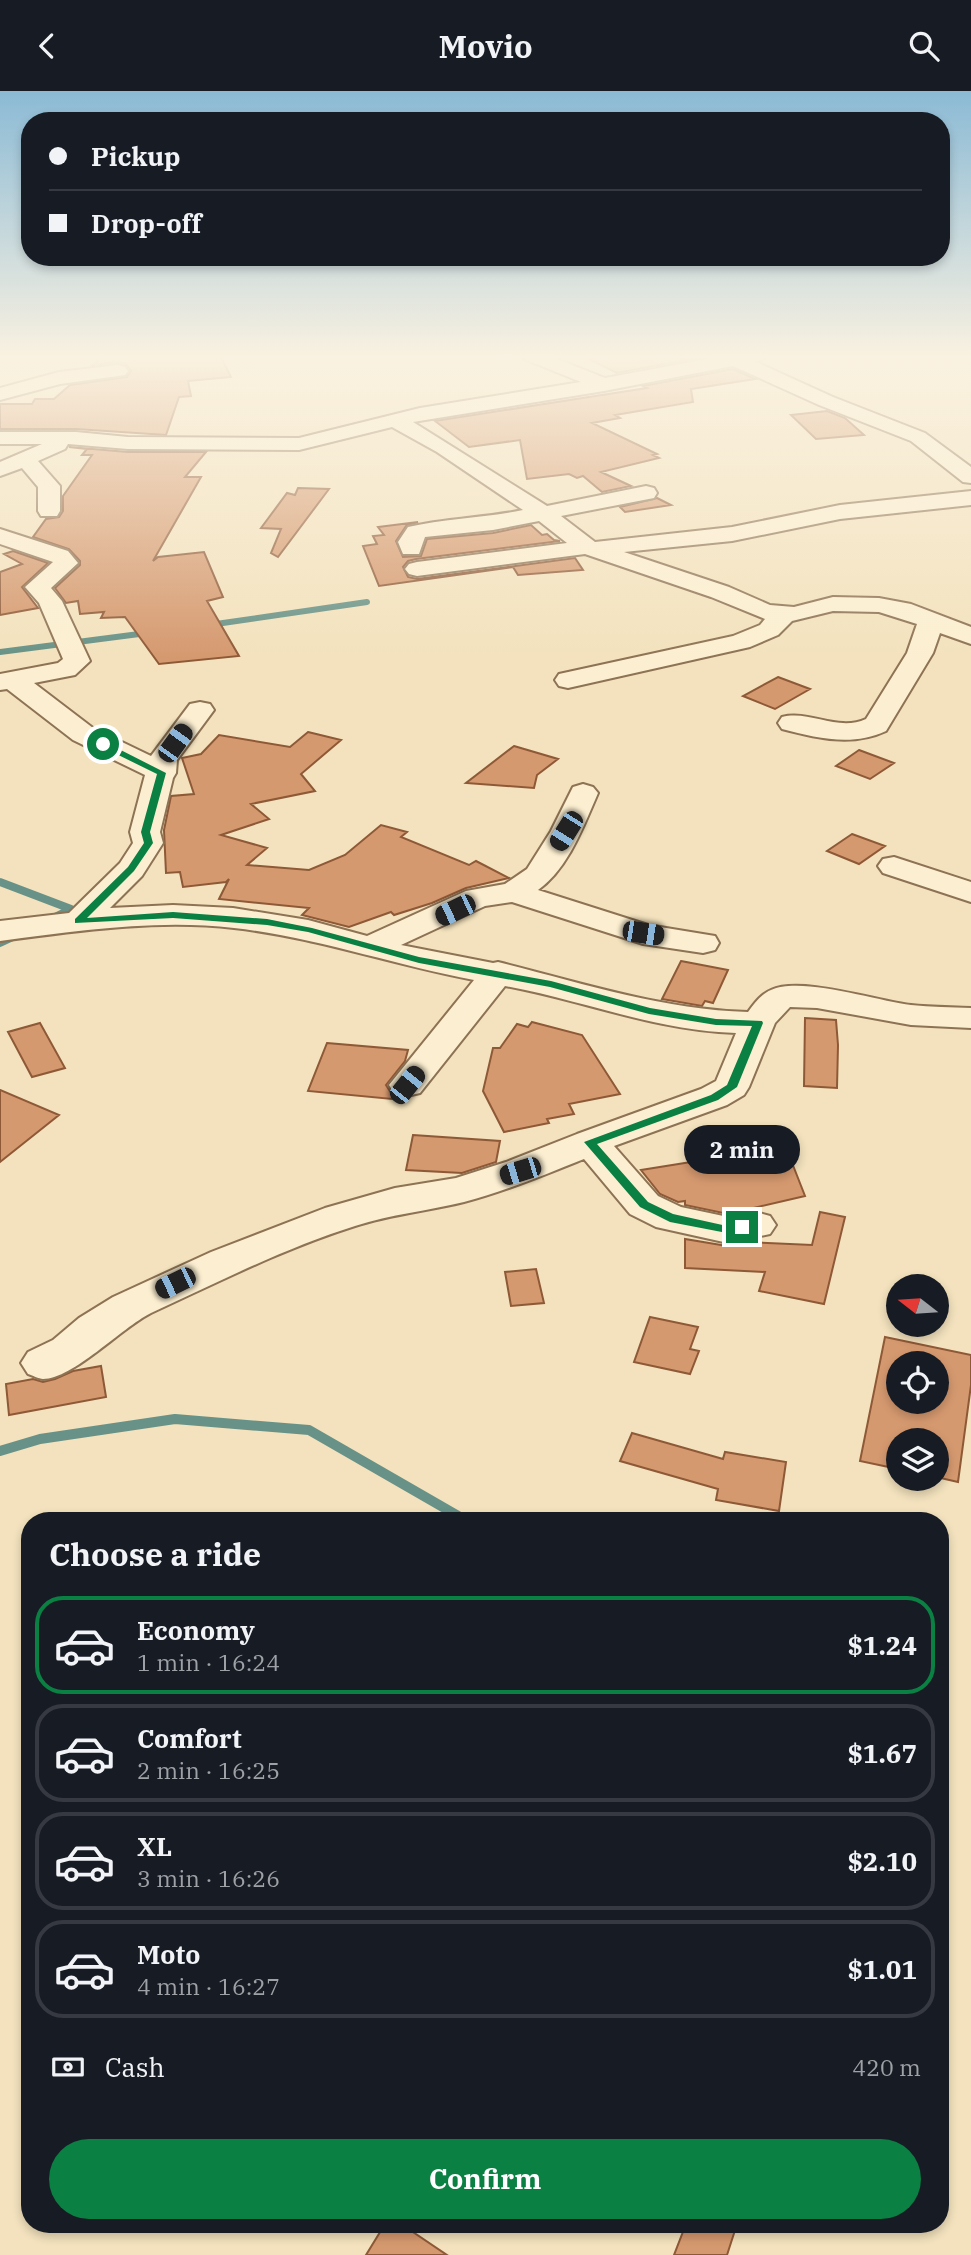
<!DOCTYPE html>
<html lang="en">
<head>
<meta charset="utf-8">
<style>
	body { margin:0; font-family:"IBM Plex Serif",serif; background:#242831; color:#f1f3f6; height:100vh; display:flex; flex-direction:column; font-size:26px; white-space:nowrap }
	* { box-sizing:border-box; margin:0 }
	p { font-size:23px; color:#9ea1a6 }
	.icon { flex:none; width:38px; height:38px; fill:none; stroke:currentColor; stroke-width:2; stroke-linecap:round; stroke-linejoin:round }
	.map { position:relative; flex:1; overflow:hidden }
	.drawer { position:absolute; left:21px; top:1421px; width:928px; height:721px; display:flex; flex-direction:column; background:#171b24; border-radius:28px; box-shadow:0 4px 10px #0003 }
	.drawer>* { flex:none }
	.top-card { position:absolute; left:21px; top:21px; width:929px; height:154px; border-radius:28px; box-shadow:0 4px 10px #0003; display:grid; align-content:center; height:154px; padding:0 28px; background:#171b24 }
	.needle { width:46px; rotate:287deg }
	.fabs { position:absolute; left:886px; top:1183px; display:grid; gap:14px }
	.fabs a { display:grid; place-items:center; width:63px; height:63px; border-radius:50%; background:#171b24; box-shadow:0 4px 10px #0003; font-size:35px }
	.end { position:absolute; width:32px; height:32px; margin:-16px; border:9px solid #0b8043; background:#fff; box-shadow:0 0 0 4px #fff }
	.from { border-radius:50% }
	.bubble { position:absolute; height:49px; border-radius:24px; background:#171b24; box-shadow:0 4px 10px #0003; font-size:23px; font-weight:700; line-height:49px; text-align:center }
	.car { position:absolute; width:21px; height:42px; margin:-21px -10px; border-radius:9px; box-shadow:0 0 5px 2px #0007; background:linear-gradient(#222 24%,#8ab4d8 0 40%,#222 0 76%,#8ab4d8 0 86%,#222 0) }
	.top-card b { display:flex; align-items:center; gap:24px; height:66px; font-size:26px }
	.top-card b+b { border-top:2px solid #363941 }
	.top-card i { width:18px; height:18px; background:#f1f3f6 }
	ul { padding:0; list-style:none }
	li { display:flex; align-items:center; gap:21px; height:98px; margin:0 14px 10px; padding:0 14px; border:4px solid #363941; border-radius:28px }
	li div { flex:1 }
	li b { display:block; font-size:26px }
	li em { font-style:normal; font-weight:700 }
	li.current { border-color:#0b8043 }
	li>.icon { width:63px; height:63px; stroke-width:1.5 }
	h2 { padding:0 28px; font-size:32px; line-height:84px }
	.pay { display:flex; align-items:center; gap:18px; height:77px; padding:0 28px; font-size:26px }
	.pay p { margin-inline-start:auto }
	.button { display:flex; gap:14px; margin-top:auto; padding:14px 28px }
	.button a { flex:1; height:80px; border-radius:42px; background:#0b8043; color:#fff; font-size:28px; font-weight:700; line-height:80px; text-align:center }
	header { display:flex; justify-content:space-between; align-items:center; height:91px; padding:0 28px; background:#171b24; font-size:32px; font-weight:700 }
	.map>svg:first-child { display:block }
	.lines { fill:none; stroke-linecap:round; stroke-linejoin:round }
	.stream-far2 { stroke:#689287; stroke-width:6 }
	.stream-far1 { stroke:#689287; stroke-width:8 }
	.stream { stroke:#689287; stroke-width:10 }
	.building { fill:#d5996f; stroke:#8e5937; stroke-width:2; fill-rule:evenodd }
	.minor-casing { stroke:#8d7254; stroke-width:4 }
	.minor { fill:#fcefd1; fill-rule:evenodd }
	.route { fill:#0b8043 }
</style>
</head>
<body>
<header><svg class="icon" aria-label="back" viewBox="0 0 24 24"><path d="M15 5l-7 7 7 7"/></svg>Movio<svg class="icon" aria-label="search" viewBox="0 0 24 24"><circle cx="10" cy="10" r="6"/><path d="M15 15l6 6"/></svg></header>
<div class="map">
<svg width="971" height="2164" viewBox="0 0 971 2164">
	<rect width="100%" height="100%" fill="#f3e2bd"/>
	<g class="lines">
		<!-- stream-far2 -->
		<path class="stream-far2" d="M209 534 367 511
			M0 561 147 542"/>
		<!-- stream-far1 -->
		<path class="stream-far1" d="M0 791 71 818 49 829
			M0 852 15 845"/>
		<!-- stream -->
		<path class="stream" d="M0 1360 40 1348 175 1328 309 1339 467 1430"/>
	</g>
	<!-- building -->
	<path class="building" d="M104 264H220L231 286 188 290 191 305 179 306 166 344 76 338H0V313H32L35 308H54L70 294 127 286 131 280 126 273 118 271 93 274Z
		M581 264H669L682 268 694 264 701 266 617 282Z
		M733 278 755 288 691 298 693 311 615 324 620 327 592 332 657 363 653 364 659 367 601 381 631 395 602 401 583 385 577 387 569 383 527 388 520 349 469 356 435 330 647 297 643 295Z
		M827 320 845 327 864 344 816 348 791 324Z
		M69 356 128 361H206L185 386H201L153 470 158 466 204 461 223 506 207 510 239 565 159 573 125 526 101 527 104 521 80 523 78 510 66 512 55 497 80 474V470L69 458 33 446 46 428 59 426 63 420V405L92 364H82L87 358Z
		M298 397 329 398 278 466 271 462 281 438 261 437 287 402 295 404Z
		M657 407 671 414 625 421 620 416Z
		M418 431 406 435 396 450 403 466 421 465 427 448 493 442 531 434 542 444 547 443 554 449 560 450 416 468 408 470 403 476 408 486 417 488 575 467 583 479 518 484 513 476 379 495 363 455 377 453 373 445 384 444 378 436Z
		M13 460 48 472 22 496 38 517 0 524V481L22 473 4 463Z
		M778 586 810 598 775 618 743 605Z
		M308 641 341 649 301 683 315 700 251 713 269 728 221 744 267 757 247 774 309 779 345 764 381 734 407 741 401 746 469 774 476 770 509 787 466 797 432 812 394 824 391 821 349 836 302 824 309 817 219 808 229 788 226 791 183 796 180 781 166 782 164 739 171 705 194 703 182 667 201 663 219 644 290 656Z
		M514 655 558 668 537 684 534 697 466 692Z
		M859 659 894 672 870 688 836 675Z
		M852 743 885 755 859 773 827 760Z
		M681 870 728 879 713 912 705 910 702 915 662 908Z
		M805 927 836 929 838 954 837 997 804 995Z
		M532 931 582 944 620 1003 569 1013 574 1023 547 1028 549 1032 504 1041 483 1000 493 957H500L517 933 528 936Z
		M40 932 65 977 32 986 8 941Z
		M327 952 408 959 405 970 386 994 393 1005 392 1008 308 1000Z
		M0 999 59 1024 0 1071Z
		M413 1044 500 1050 496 1071 462 1082 406 1079Z
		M787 1059 805 1105 728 1123 685 1114V1110L678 1111 660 1103 641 1079 741 1063Z
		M820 1121 845 1126 824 1213 759 1200 765 1181 685 1177V1148L727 1155 747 1151 812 1154Z
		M536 1178 544 1212 511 1215 505 1181Z
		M650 1226 698 1236 690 1258 699 1260 690 1283 634 1271Z
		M885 1246 971 1264V1294L958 1391 936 1386V1349H898V1378L860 1370ZM898 1272H936V1311H898Z
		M101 1275 106 1306 9 1324 6 1293 33 1288 43 1291 55 1288 73 1280Z
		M632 1342 723 1368 725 1361 786 1371 779 1420 716 1409 718 1398 620 1370Z
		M385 2133H401L447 2164H366Z
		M686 2133H737L727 2164H674Z"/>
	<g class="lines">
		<defs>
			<path id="minor" d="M522 264H547L605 287 729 264H766L764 268 754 270 833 306 925 342 971 376V392L963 391 911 350 819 314 733 275 604 300 413 331 547 415 646 395 654 397 657 402 654 407 561 425 595 451 732 436 840 414 971 400V414L840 428 732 450 624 461 729 496 770 514 794 516 833 506 879 507 911 513 971 536V553L940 542 933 562 886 640C852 656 817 647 782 638L778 632 782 626C810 619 838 641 866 628L907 562 917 533 879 521 833 520 792 530 778 544 750 556 568 597 559 595 555 589 559 583 733 545 760 534 765 528 711 506 585 463 417 485 409 483 405 478 409 473 417 471 567 452 539 430 493 439 425 446 419 463H403L398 451 408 436C446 427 485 427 523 419L437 361 392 336 299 359 128 358 68 353 65 358 38 370 60 395V420L57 425H41L38 420V396L22 377 0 385V371L42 353H0V341H76L128 346 299 347 420 317 581 291 524 268Z
				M118 274 125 276 128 280 125 284 60 293 0 309V297L59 281Z
				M0 438 68 460 78 472 51 497 62 510 90 570 75 584 34 592 93 637 151 665 190 613 200 611 210 613 214 619 177 669 176 682 173 687 160 741 163 752 142 785 110 817 173 814 233 817 308 829 367 845 466 800 505 793 527 778 551 740 573 696 583 693 593 696 598 702C584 734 568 778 538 799L648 834 715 845 719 852 715 859 703 862 643 853 512 811 485 815 401 854 493 872 498 871C579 891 663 919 748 921 754 913 761 903 771 899 801 885 877 910 911 914 931 916 951 916 971 917V937L911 934 817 917 790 916 775 932 749 996 744 1004 727 1014 614 1055 658 1105 681 1116 728 1126 756 1121 770 1125 776 1134 770 1143 728 1152 656 1136 630 1123 584 1068C544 1084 505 1100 464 1111 428 1120 391 1123 355 1135 285 1157 218 1191 151 1222 121 1237 73 1288 43 1288 39 1288 32 1284 28 1283L21 1272 28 1261 53 1249 79 1227 113 1206 211 1161 325 1117 395 1097 456 1087 506 1071 577 1043 701 998 716 990 736 942C657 940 582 909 505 895L420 1002 407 1005 394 1002 389 994 474 889C393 874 315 846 234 837 156 828 77 840 0 850V830L69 822 120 772 133 752 130 741 145 684 73 649 7 598 0 599V583L58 572 63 568 39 512 25 496 53 471 0 453Z
				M894 766 971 791V811L883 782 878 775 883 768Z"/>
		</defs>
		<!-- minor casing -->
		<use href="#minor" class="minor-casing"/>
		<!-- minor -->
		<use href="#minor" class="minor"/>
	</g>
	<!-- sky -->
	<linearGradient id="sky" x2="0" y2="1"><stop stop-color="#8bbad5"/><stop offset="0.47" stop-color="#faf2e1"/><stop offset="1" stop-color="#faf2e1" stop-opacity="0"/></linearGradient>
	<rect width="971" height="567" fill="url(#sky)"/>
	<!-- route -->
	<path class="route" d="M103 650 166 682 150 741 153 752 134 780 87 827 173 821 267 828 312 837 419 866 551 890 650 917 716 928 762 930 763 932 737 996 718 1009 597 1053 648 1111 673 1123 727 1135 746 1134V1139L727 1142 670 1131 640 1116 584 1051 711 1004 727 994 752 935 716 934 649 923 550 896 419 872 308 841 267 834 173 827 75 832V828L128 776 144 752 141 741 157 683 100 655Z"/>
</svg>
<div class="fabs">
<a><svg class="needle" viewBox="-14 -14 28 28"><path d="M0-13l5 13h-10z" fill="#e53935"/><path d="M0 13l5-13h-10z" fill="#9ea1a6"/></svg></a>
<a><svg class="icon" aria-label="locate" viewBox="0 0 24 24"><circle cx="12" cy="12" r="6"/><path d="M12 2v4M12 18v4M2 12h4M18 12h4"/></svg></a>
<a><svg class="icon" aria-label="layers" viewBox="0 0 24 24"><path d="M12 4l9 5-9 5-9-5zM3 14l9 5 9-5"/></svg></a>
</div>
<i class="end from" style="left:103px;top:653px"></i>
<i class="end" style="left:742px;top:1136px"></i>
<div class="bubble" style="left:684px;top:1034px;width:116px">2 min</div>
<i class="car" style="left:175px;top:652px;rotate:36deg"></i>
<i class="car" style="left:566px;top:740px;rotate:212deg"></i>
<i class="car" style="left:455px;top:819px;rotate:244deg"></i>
<i class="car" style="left:643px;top:842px;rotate:99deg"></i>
<i class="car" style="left:407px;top:994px;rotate:39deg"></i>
<i class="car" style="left:520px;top:1080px;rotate:253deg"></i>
<i class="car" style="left:175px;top:1192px;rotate:244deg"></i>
<div class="top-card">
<b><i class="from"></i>Pickup</b>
<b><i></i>Drop-off</b>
</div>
<section class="drawer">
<h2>Choose a ride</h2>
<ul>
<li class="current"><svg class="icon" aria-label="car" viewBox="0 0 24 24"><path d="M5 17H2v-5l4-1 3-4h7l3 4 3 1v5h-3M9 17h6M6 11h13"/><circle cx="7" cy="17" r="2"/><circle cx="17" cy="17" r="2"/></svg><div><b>Economy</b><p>1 min · 16:24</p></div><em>$1.24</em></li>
<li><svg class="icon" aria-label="car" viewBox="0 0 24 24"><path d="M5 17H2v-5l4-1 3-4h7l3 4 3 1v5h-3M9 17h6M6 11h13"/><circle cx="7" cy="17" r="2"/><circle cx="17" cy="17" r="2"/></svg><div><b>Comfort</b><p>2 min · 16:25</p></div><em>$1.67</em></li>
<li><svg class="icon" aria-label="car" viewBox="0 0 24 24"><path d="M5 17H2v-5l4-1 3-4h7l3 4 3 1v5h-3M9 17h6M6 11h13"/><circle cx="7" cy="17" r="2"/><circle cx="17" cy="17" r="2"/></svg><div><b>XL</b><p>3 min · 16:26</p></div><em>$2.10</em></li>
<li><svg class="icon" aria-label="car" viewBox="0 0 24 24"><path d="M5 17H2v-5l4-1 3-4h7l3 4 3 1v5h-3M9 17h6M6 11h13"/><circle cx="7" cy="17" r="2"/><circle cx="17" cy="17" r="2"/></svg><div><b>Moto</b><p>4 min · 16:27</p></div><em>$1.01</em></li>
</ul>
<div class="pay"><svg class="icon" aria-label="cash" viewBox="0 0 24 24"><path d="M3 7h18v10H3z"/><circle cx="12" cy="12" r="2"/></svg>Cash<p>420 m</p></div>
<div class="button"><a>Confirm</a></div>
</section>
</div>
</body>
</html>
